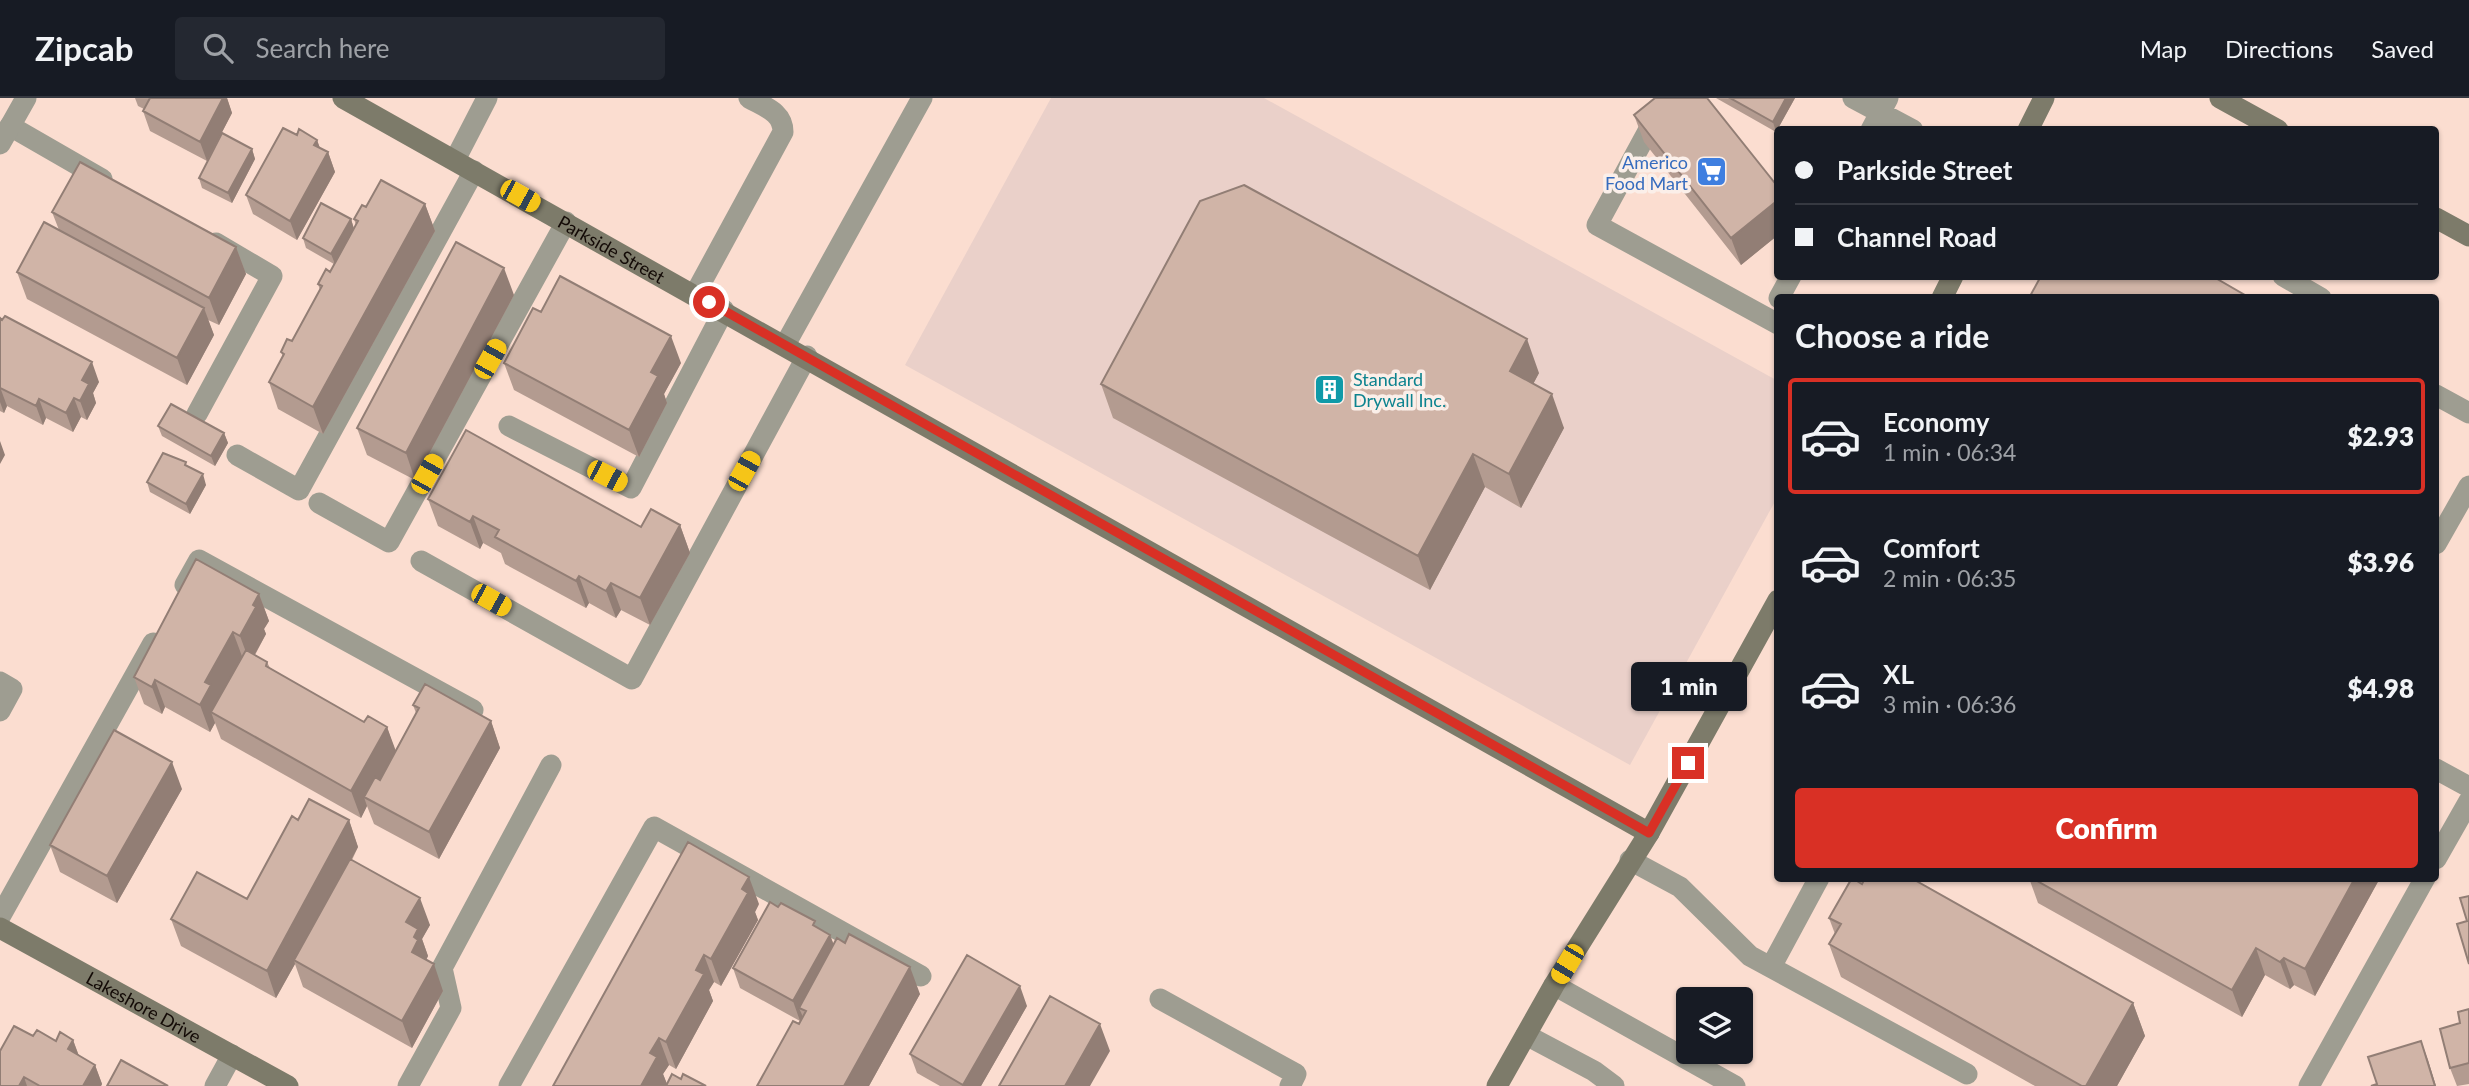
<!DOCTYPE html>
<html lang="en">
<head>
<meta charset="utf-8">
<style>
	body { margin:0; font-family:Lato,sans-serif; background:#242831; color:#f1f3f6; height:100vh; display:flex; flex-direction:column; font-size:26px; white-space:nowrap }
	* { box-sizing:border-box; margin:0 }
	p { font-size:23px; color:#9ea1a6 }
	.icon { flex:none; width:38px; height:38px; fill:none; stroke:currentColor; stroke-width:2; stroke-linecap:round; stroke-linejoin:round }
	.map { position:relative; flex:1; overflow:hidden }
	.panel { position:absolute; left:1774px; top:196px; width:665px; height:588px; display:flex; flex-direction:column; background:#171b24; border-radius:7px; box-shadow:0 2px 5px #0004 }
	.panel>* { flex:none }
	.hud { position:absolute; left:1774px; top:28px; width:665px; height:154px; border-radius:7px; box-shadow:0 2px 5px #0004; display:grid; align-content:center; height:154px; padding:0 21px; background:#171b24 }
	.controls { position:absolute; left:1676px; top:889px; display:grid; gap:14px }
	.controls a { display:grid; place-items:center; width:77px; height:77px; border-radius:7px; background:#171b24; box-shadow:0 2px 5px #0004; font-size:35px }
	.end { position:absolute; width:32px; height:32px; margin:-16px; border:9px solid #d93025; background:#fff; box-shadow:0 0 0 4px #fff }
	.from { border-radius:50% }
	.bubble { position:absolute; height:49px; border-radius:7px; background:#171b24; box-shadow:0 2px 5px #0004; font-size:23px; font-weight:800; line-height:49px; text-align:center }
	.car { position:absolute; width:21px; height:42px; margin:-21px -10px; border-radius:9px; box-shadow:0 0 5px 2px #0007; background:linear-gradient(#f5c518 24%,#345 0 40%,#f5c518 0 76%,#345 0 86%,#f5c518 0) }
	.hud b { display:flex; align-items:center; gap:24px; height:66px; font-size:26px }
	.hud b+b { border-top:2px solid #363941 }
	.hud i { width:18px; height:18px; background:#f1f3f6 }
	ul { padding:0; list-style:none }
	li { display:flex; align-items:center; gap:21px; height:116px; margin:0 14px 10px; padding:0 7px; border:4px solid transparent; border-radius:7px }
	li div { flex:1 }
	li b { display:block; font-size:26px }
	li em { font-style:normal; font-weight:800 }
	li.on { border-color:#d93025 }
	li>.icon { width:63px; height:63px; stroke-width:1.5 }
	h2 { padding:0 21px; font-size:32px; line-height:84px }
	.cta { display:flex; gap:14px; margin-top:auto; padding:14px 21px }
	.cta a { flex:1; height:80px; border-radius:7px; background:#d93025; color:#fff; font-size:28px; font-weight:800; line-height:80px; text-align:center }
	header { display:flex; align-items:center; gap:42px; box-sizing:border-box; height:98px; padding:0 35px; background:#171b24; border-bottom:2px solid #363941 }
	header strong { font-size:33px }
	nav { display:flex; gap:38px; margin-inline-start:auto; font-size:24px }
	.search { width:490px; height:63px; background:#242831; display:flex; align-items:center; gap:18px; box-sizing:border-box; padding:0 24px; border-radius:7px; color:#9ea1a6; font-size:26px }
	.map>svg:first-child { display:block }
	.commercial { fill:#ead0c9 }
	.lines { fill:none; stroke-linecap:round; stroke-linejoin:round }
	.lane { stroke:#9e9d91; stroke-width:21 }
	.street { stroke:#9e9d91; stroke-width:21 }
	.secondary { stroke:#7d7b6a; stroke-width:21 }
	.wall { fill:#b39b90 }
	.shaded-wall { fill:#927e75 }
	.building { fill:#d0b4a7; stroke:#927e75; stroke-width:2 }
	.route { stroke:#d93025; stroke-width:9 }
	.labels { text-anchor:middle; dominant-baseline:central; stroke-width:7; stroke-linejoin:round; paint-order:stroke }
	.shop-label { font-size:18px; fill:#366cbe; stroke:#fbefe9; text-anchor:end }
	.street-label { font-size:18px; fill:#130a06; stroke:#fbefe9 }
	.culture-label { font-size:18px; fill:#0d838f; stroke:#fbefe9; text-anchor:start }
</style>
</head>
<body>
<header>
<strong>Zipcab</strong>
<div class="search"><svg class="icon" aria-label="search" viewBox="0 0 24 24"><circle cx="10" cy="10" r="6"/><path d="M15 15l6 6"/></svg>Search here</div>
<nav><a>Map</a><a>Directions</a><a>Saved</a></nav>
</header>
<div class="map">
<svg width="2469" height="988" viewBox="0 0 2469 988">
	<rect width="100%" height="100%" fill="#fbddd0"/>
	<!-- commercial -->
	<path class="commercial" d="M1051 0H1264L1778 283V398L1630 667 905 267Z"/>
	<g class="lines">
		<!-- lane -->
		<path class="lane" d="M1666 0 1597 127 1778 226
			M1853 0 1913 32
			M10 28 102 81
			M1871 32 1888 0
			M455 62 487 0
			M2283 178 2321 200
			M695 196 783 34C783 14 765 9 749 0
			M1779 200 1791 178
			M785 247 922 0
			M2436 297 2469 315
			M197 316 272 178 216 145
			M509 328 631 390 724 212
			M237 357 299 392 474 73
			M319 405 389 444 566 124
			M2436 446 2469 388
			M421 463 632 581 807 258
			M185 487 199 462 473 612
			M0 584 12 591 0 613
			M2436 671 2469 689
			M2436 761 2469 703
			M1630 762 1680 789 1750 858 1967 976
			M0 819 153 545
			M1771 869 1819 780
			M1160 901 1296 976 1290 988
			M1526 937 1594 973 1614 988
			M215 988 232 957
			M408 988 451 910 442 870 551 667
			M509 988 654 729 921 878
			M2309 988 2425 780"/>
		<!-- street -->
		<path class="street" d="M0 46 26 0
			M1554 887 1735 988"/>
		<!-- secondary -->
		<g class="secondary">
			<path id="s1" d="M343 0 1649 735"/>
			<path d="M2220 0 2278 32"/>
			<path d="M2028 32 2044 0"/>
			<path d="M2436 120 2469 138"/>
			<path d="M1942 200 1953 178"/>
			<path id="s2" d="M0 830 288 988"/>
			<path d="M1497 988 1554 887 1649 735 1778 502"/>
		</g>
	</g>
	<!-- wall -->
	<path class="wall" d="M135 0H227L232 15 207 63 150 33 143 13 144 11 138 8Z
		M1716 0H1795L1776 34Z
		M1634 17 1778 89V137L1741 167 1644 44Z
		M297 37 317 42 320 51 328 54 335 74 297 142 253 116 246 97Z
		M252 51 255 61 232 105 202 90 199 80Z
		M425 106 435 133 323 336 278 311 269 284 283 259 281 254 292 243 320 192 318 186 330 174 334 166 306 150 303 140 351 121 354 131 356 127 354 121 366 109Z
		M52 114 236 149 246 176 219 227 208 222 214 237 187 287 27 201 17 174 59 132Z
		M514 197 415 382 367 357 357 330Z
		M541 214 681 265 664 296 667 305 639 359 514 292 504 265Z
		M0 220 99 284 93 295 96 305 87 322 81 319 73 334 46 320 43 327 7 308 4 315 0 313Z
		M1539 275 1533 286 1564 330 1521 410 1485 389 1430 492 1113 320 1101 286Z
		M158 328 224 335 228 345 215 368 162 338Z
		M188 369 206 387 190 416 150 394 147 384Z
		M428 401 641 429 680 427 690 455 650 527 621 512 616 520 589 505 586 510 505 466 501 455 483 445 480 451 438 428Z
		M259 496 269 523 264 531 266 536 255 557 267 564 270 570 364 624 387 629 395 653 416 615 413 607 491 623 500 650 439 761 374 726 367 708 361 720 221 641 215 625 210 634 165 609 162 616 144 606 134 579Z
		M182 691 117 805 60 774 50 747Z
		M298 722H349L358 749 352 762 430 827 422 841 428 858 426 862 443 893 412 950 303 889 295 866 276 900 181 848 171 821 247 801Z
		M2029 780H2380L2315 898 2294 887 2290 891 2265 877 2242 919 2038 805Z
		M1862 786 2133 905 2145 938 2117 988H2035L1841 879 1829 846 1835 836 1829 820Z
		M759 806 755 814 758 822 721 888 714 884 709 892 713 903 676 971 669 967 663 976 667 986 681 981 706 988H553Z
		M817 829 830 837 834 847 920 896 869 988H757L800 923 740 890 733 870Z
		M1027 908 981 988H940L917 975 910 956Z
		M2469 911V986L2457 988 2450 970 2460 925Z
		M33 938 56 943 73 942 79 958 95 967 102 986 101 988H0Z"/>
	<!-- shaded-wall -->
	<path class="shaded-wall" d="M223 0H227L232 15 207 63 200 44Z
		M1786 0H1795L1776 34 1773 24Z
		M317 42 324 61 328 54 335 74 297 142 290 123 314 47Z
		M252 51 255 61 232 105 228 95Z
		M1778 102V137L1741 167 1731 140Z
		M425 106 435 133 323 336 313 309Z
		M351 121 354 131 335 166 331 156Z
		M236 149 246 176 219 227 209 200Z
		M504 170 514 197 415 382 406 355Z
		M204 210 214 237 187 287 177 260Z
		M671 238 681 265 664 296 667 305 639 359 629 332 651 274Z
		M1527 241 1539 275 1522 307 1510 273Z
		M92 264 99 284 93 295 96 305 87 322 80 303 82 282Z
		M0 289 7 308 4 315 0 304Z
		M1552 296 1564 330 1521 410 1509 376Z
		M74 300 81 319 73 334 66 315Z
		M39 301 46 320 43 327 36 308Z
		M224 335 228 345 215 368 211 358Z
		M0 343 5 357 0 366Z
		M1473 356 1485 389 1430 492 1418 458Z
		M203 376 206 387 190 416 186 406Z
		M473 418 483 445 480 451 470 424Z
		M680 427 690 455 650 527 640 500Z
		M579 478 589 505 586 510 576 483Z
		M611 485 621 512 616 520 606 493Z
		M259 496 269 523 264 531 266 536 250 565 240 538 253 507Z
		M233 534 243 561 211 614 215 625 210 634 200 607 205 584Z
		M155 582 165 609 162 616 152 589Z
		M491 623 500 650 439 761 429 734Z
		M387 629 397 656 371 702 364 699 367 708 361 720 351 693Z
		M172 664 182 691 117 805 107 778Z
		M349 722 358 749 296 864 294 862 295 866 276 900 267 873Z
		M749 779 759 806 755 814 758 822 721 888 711 861 742 791Z
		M2355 780H2380L2315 898 2305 871Z
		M420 800 430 827 422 841 428 858 426 862 412 854 406 824Z
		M830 837 837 856 799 910 803 919 800 923 793 903Z
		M2256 850 2265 877 2242 919 2232 892Z
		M704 857 714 884 709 892 713 903 676 971 666 944 696 872Z
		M2284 860 2294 887 2290 891 2280 864Z
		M434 866 443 893 412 950 402 923Z
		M910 869 920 896 869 988H844Z
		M1020 888 1027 908 981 988H964L963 987Z
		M2133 905 2145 938 2117 988H2086Z
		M1100 926 1110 953 1090 988H1065Z
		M659 940 669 967 663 976 667 986 666 988H641L650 955Z
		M73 942 80 961 68 951Z
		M2421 943 2428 962 2436 988H2435Z
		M95 967 102 986 101 988H83Z
		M24 979 27 988H19Z"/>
	<!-- building -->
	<path class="building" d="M150 0H223L200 44 143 13Z
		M1655 0H1707L1778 89V102L1731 140 1634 17Z
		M1730 0H1786L1773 24Z
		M283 30 297 37 299 31 317 42 314 47 328 54 290 123 246 97Z
		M222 35 252 51 228 95 199 80Z
		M80 64 236 149 209 200 52 114Z
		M381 82 425 106 313 309 269 284 284 256 281 254 287 241 292 243 322 188 318 186 326 171 330 174 358 123 354 121 362 107 366 109Z
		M1244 87 1527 241 1510 273 1552 296 1509 376 1473 356 1418 458 1101 286 1200 103Z
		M321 105 351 121 331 156 303 140Z
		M44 124 204 210 177 260 17 174Z
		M456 144 504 170 406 355 357 330Z
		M560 178 671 238 651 274 658 278 629 332 504 265 533 210 541 214Z
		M2041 178H2212L2250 200H2029Z
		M5 218 92 264 82 282 89 286 80 303 74 300 66 315 39 301 36 308 0 290V220L2 222Z
		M171 306 224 335 211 358 158 328Z
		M466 332 641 429 651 411 680 427 640 500 611 485 606 493 579 478 576 483 495 439 499 432 473 418 470 424 428 401Z
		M163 355 186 364 185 367 203 376 186 406 147 384Z
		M196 461 259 496 253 507 256 509 240 538 233 534 205 584 211 587 200 607 155 582 152 589 134 579Z
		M246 552 267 564 266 568 364 624 368 618 387 629 351 693 211 614Z
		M425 586 491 623 429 734 364 699 375 679 380 682 419 610 413 607Z
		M114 632 172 664 107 778 50 747Z
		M309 701 349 722 267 873 171 821 197 774 247 801 292 718 298 722Z
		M688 744 749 779 742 791 748 795 711 861 704 857 696 872 704 876 666 944 659 940 650 955 657 959 641 988H553Z
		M350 761 420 800 406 824 418 831 414 839 418 842 412 854 434 866 402 923 294 862Z
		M1852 780 1862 786 1865 780H1911L2133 905 2086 988H2082L1829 846 1841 826 1829 820Z
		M2032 780H2355L2305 871 2284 860 2280 864 2256 850 2232 892Z
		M2469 798V866L2457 826 2467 823 2460 800Z
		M770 804 778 809 781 805 815 823 813 827 830 837 793 903 733 870Z
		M849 836 910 869 844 988H757L793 923 799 926 806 913 799 910 837 840 845 845Z
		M967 857 1020 888 963 987 910 956Z
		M1050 898 1100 926 1065 988H999Z
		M2469 911V965L2450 970 2440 931 2460 925 2458 914Z
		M14 928 33 938 37 932 56 943 60 934 73 942 68 951 95 967 83 988H40L24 979 19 988H0V953Z
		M2421 943 2435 988H2371L2377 986 2368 959Z
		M121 962 168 988H107Z
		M672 976 681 981 683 976 706 988H666Z"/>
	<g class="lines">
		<!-- route -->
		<path class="route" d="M709 204 1649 735 1688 665"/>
	</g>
	<!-- icons -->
	<defs>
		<symbol id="supermarket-square" viewBox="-11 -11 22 22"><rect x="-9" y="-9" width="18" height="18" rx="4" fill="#3f7fe0" stroke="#fbefe9"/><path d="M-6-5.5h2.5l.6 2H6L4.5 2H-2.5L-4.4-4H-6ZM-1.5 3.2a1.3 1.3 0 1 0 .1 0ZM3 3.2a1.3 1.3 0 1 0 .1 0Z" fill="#fff"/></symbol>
		<symbol id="building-square" viewBox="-11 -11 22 22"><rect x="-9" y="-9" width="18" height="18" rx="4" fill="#0f9aa8" stroke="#fbefe9"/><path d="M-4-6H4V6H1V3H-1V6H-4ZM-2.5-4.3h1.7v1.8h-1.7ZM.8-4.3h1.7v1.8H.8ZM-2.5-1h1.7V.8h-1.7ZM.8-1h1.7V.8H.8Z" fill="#fff"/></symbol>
	</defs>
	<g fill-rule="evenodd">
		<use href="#supermarket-square" x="1694" y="56" width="35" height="35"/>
		<use href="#building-square" x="1312" y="274" width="35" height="35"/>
	</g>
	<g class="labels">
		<!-- shop labels -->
		<g class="shop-label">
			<text x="1688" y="64">Americo<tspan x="1688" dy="21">Food Mart</tspan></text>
		</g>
		<!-- street labels -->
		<g class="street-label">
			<text stroke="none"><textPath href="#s1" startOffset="308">Parkside Street</textPath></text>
			<text stroke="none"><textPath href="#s2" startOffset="164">Lakeshore Drive</textPath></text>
		</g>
		<!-- culture labels -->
		<g class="culture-label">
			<text x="1353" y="281">Standard<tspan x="1353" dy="21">Drywall Inc.</tspan></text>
		</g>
	</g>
</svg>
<div class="controls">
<a><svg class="icon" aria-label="layers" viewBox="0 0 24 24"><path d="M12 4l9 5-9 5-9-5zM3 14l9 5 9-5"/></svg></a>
</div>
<i class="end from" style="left:709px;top:204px"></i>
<i class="end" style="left:1688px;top:665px"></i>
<div class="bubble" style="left:1631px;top:564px;width:116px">1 min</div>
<i class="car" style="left:520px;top:98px;rotate:119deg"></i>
<i class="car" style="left:490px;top:261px;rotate:29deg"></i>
<i class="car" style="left:744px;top:373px;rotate:29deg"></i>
<i class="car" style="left:427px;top:376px;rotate:29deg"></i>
<i class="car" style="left:607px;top:378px;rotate:117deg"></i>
<i class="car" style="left:491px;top:502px;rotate:119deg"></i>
<i class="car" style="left:1567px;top:866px;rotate:211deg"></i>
<div class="hud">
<b><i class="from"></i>Parkside Street</b>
<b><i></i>Channel Road</b>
</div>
<section class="panel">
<h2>Choose a ride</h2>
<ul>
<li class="on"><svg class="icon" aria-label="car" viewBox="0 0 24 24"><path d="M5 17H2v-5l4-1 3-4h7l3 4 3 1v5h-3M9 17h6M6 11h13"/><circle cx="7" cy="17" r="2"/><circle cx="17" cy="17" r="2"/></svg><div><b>Economy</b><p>1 min · 06:34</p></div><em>$2.93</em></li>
<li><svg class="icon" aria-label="car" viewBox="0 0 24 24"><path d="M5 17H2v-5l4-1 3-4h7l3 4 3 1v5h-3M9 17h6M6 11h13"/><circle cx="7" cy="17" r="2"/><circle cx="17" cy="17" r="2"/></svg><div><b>Comfort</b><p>2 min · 06:35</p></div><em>$3.96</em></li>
<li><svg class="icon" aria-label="car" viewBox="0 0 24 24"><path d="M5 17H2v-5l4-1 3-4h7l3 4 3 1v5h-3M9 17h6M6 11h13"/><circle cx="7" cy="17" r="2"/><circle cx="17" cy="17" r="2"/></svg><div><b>XL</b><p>3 min · 06:36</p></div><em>$4.98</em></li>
</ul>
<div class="cta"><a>Confirm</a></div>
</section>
</div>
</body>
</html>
